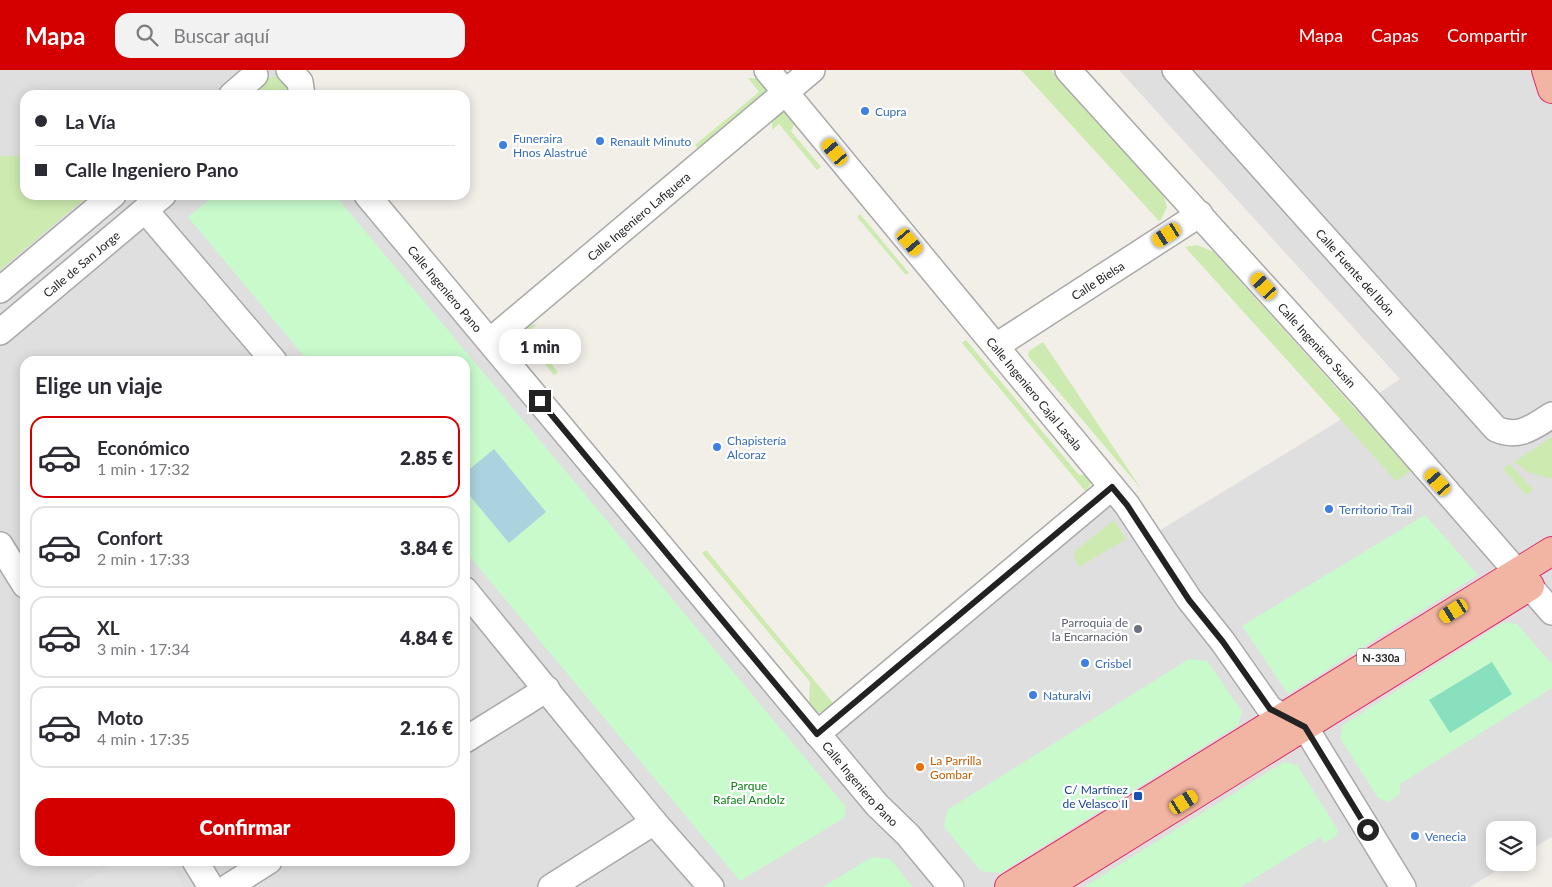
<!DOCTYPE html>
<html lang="es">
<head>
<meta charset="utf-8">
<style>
	body { margin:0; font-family:Lato,sans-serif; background:#f2f2f3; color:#2b2b33; height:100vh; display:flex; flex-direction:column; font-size:19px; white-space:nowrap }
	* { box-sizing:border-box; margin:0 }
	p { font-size:16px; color:#7c7c81 }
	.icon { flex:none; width:28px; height:28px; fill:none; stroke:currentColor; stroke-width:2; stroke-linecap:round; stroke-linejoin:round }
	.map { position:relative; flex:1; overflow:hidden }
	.drawer { position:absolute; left:20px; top:286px; width:450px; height:510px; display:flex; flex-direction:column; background:#fff; border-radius:15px; box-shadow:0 2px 12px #0003 }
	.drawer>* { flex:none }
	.guide { position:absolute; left:20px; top:20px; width:450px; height:110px; border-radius:15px; box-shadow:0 2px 12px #0003; display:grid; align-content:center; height:110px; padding:0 15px; background:#fff }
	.controls { position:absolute; left:1486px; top:751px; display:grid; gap:10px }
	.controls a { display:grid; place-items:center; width:50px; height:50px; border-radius:10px; background:#fff; box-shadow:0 2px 12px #0003; font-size:25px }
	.end { position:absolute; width:22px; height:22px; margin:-11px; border:6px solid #222; background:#fff; box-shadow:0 0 0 2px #fff }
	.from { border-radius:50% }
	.bubble { position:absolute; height:35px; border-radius:15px; background:#fff; box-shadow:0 2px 12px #0003; font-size:16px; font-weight:800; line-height:35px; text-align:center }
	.car { position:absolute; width:15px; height:30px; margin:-15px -8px; border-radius:6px; box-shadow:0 0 4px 1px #0007; background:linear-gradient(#f5c518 24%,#345 0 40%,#f5c518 0 76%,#345 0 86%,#f5c518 0) }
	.guide b { display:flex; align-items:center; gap:18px; height:48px; font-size:19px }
	.guide b+b { border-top:1px solid #e1e1e2 }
	.guide i { width:12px; height:12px; background:#2b2b33 }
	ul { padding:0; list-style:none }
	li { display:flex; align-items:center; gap:15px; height:82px; margin:0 10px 8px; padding:0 5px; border:2px solid #e1e1e2; border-radius:15px }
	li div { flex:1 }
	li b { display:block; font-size:19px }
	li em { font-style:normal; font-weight:800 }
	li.selected { border-color:#d40000 }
	li>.icon { width:45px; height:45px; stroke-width:1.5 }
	h2 { padding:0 15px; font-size:22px; line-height:60px }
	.primary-button { display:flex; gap:10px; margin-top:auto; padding:10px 15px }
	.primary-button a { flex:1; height:58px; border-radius:15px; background:#d40000; color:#fff; font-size:20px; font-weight:800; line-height:58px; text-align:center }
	header { display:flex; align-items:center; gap:30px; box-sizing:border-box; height:70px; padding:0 25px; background:#d40000; color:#fff }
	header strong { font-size:24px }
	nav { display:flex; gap:28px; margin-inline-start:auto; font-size:18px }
	.search { width:350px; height:45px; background:#f2f2f3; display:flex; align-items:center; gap:12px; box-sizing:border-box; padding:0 18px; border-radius:15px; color:#7c7c81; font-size:19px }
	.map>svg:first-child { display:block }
	.residential { fill:#e0dfdf; fill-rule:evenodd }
	.grass { fill:#cdebb0 }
	.park { fill:#c8facc }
	.pitch { fill:#88e0be }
	.parking { fill:#e2e2e2 }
	.water { fill:#aad3df }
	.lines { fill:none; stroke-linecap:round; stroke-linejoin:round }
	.minor-casing { stroke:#a9a9a9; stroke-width:28 }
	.trunk-casing { stroke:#dc2a67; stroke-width:30 }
	.minor { stroke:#fff; stroke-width:25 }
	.trunk { stroke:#f2b4a3; stroke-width:28 }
	.route { stroke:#222; stroke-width:6 }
	.shop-dot { fill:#3f7fe0; stroke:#fff; stroke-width:2 }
	.worship-dot { fill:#6b7280; stroke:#fff; stroke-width:2 }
	.food-dot { fill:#e8710a; stroke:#fff; stroke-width:2 }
	.transit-dot { fill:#1a4fb4; stroke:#fff; stroke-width:2 }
	.labels { text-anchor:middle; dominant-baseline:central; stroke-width:4.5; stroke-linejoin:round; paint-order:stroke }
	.shield { fill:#fff; stroke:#646464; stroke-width:1 }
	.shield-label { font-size:11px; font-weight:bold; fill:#222 }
	.shop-label { font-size:12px; fill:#366cbe; stroke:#fff; text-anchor:start }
	.street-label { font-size:12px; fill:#222; stroke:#fff }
	.worship-label { font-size:12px; fill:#5b616d; stroke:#fff; text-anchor:end }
	.food-label { font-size:12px; fill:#c56008; stroke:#fff; text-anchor:start }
	.park-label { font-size:12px; fill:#0c8416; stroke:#fff }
	.transit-label { font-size:12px; fill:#164399; stroke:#fff; text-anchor:end }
</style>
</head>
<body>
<header>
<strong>Mapa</strong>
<div class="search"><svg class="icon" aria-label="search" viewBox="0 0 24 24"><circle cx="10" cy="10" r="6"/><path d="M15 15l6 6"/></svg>Buscar aquí</div>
<nav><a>Mapa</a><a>Capas</a><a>Compartir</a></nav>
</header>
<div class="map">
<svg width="1552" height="817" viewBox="0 0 1552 817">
	<rect width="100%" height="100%" fill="#f2efe9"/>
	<!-- residential -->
	<path class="residential" d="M0 0H301L302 25H25V125H367L817 664 1112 417 1149 467 1332 355 1400 309 1119 0H1552V767L1528 781V760H1495V792L1509 793 1470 817H0ZM25 291H465V791H25Z"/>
	<!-- grass -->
	<path class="grass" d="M1021 0H1051L1163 124 1167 137 1161 150 1159 151Z
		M278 6 288 11 292 25H258C258 13 266 7 278 6Z
		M748 8H760L766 18 765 23 698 79 695 75 759 22Z
		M781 41 787 43 795 53 791 61 821 97 817 100 779 54 772 60V49Z
		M0 86H25V125H89L0 200Z
		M860 144 909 203 906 205 857 147Z
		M1197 175 1214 182 1411 401 1396 411 1185 177Z
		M537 254 526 264 558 302 554 305 528 274 522 295 512 281 514 267 526 256Z
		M966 270 1079 405H1090V414L1086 422 962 273Z
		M1043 272 1142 420 1028 286 1029 281Z
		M1552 367V409L1528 402 1514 392Z
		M1510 394 1533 420 1526 425 1503 399Z
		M1114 450 1126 469 1079 497 1074 488 1075 481Z
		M706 480 834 634C824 641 821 646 809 640L810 612 702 483Z"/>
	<!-- park -->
	<path class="park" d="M215 125H335L846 737 844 748 740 811 465 481V291H308L188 147Z
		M1425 445 1478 505 1288 624 1242 556Z
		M1504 552 1517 554 1552 594V618L1400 714V724L1388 732 1378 728 1340 668 1343 655Z
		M1189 589 1207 591 1210 595 1242 642 1238 655 1000 803 981 801 944 757 947 740Z
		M1284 692 1297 695 1338 760 1336 766 1323 774 1322 766 1241 817H1084Z
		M872 787 890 789 913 817H823Z"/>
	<!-- pitch -->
	<path class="pitch" d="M1492 592 1512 624 1450 663 1429 630Z"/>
	<!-- parking -->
	<path class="parking" d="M117 791H168L184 817H75Z"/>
	<!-- water -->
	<path class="water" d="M494 379 546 442 509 473 465 420V403Z"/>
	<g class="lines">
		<defs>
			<g id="minor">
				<path d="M289 0 300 12 302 25"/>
				<path id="s1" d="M767 0 1127 435 1189 529 1223 572 1270 639 1305 657 1403 817"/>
				<path id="s2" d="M1068 0 1368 331 1552 542"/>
				<path id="s3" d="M1175 0 1496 359C1519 369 1533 357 1552 345"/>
				<path d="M232 25 255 5"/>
				<path id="s4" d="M367 125 877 735 908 765 951 817"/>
				<path d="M145 140 274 291"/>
				<path d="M0 220 113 125"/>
				<path id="s5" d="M0 262 163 125"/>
				<path id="s6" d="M490 271 812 0"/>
				<path id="s7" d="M996 276 1200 144"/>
				<path d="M0 475 25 515"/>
				<path d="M465 520 654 752 711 817"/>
				<path d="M817 664 1112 417"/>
				<path d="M465 670 547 619"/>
				<path d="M195 791 211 817"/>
				<path d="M228 817 269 791"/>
				<path d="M551 817 654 752"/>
			</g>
			<path id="trunk" d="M1546 0 1552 19
				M1009 817 1552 481
				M1046 817 1530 516"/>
		</defs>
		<!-- minor casing -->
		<use href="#minor" class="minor-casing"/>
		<!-- trunk casing -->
		<use href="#trunk" class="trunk-casing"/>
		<!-- minor -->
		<use href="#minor" class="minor"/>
		<!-- trunk -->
		<use href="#trunk" class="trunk"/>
	</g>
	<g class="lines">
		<!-- route -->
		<path class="route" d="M540 331 817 664 1112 417 1127 435 1189 530 1223 572 1270 639 1305 657 1368 760"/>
	</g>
	<!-- markers -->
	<g class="shop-dot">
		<circle cx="865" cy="41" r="5"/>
		<circle cx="600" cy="71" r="5"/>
		<circle cx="503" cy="75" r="5"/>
		<circle cx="717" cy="377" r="5"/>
		<circle cx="1329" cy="439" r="5"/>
		<circle cx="1085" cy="593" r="5"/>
		<circle cx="1033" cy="625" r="5"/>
		<circle cx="1415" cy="766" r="5"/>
	</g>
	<circle class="worship-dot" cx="1138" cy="559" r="5"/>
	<circle class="food-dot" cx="920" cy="697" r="5"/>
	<rect class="transit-dot" x="1133" y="721" width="10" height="10" rx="2.5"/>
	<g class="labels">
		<!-- shield labels -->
		<rect class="shield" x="1357" y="578.5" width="48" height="17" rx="4"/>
		<g class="shield-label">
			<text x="1381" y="587">N-330a</text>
		</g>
		<!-- shop labels -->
		<g class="shop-label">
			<text x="875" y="41">Cupra</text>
			<text x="513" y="68">Funeraira<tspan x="513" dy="14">Hnos Alastrué</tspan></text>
			<text x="610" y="71">Renault Minuto</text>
			<text x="727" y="370">Chapistería<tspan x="727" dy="14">Alcoraz</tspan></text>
			<text x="1339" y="439">Territorio Trail</text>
			<text x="1095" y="593">Crisbel</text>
			<text x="1043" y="625">Naturalvi</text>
			<text x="1425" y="766">Venecia</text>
		</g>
		<!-- street labels -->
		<g class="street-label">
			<text stroke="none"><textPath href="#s6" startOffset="194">Calle Ingeniero Lafiguera</textPath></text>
			<text stroke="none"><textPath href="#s5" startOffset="106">Calle de San Jorge</textPath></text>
			<text stroke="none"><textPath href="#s3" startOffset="271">Calle Fuente del Ibón</textPath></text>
			<text stroke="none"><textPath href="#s7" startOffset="121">Calle Bielsa</textPath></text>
			<text stroke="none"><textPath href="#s4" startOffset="122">Calle Ingeniero Pano</textPath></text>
			<text stroke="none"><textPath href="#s2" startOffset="371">Calle Ingeniero Susín</textPath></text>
			<text stroke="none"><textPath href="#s1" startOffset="420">Calle Ingeniero Cajal Lasala</textPath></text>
			<text stroke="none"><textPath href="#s4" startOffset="768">Calle Ingeniero Pano</textPath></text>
		</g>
		<!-- worship labels -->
		<g class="worship-label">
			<text x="1128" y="552">Parroquia de<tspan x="1128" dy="14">la Encarnación</tspan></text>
		</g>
		<!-- food labels -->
		<g class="food-label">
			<text x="930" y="690">La Parrilla<tspan x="930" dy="14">Gombar</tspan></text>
		</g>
		<!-- park labels -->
		<g class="park-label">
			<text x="749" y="715">Parque<tspan x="749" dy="14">Rafael Andolz</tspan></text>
		</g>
		<!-- transit labels -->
		<g class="transit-label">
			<text x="1128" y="719">C/ Martínez<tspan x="1128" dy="14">de Velasco II</tspan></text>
		</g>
	</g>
</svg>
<div class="controls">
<a><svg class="icon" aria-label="layers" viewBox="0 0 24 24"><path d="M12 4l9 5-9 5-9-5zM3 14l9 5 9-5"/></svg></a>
</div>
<i class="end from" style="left:1368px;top:760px"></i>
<i class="end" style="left:540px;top:331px"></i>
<div class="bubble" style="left:499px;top:259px;width:82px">1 min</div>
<i class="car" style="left:835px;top:82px;rotate:320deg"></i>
<i class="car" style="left:1167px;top:165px;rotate:237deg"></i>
<i class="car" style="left:910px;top:172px;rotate:140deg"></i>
<i class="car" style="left:1264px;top:216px;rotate:318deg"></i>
<i class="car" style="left:1438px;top:412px;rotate:319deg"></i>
<i class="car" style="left:1454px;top:541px;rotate:238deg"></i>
<i class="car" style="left:1184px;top:732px;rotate:58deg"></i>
<div class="guide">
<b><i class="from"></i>La Vía</b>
<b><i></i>Calle Ingeniero Pano</b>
</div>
<section class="drawer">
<h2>Elige un viaje</h2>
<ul>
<li class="selected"><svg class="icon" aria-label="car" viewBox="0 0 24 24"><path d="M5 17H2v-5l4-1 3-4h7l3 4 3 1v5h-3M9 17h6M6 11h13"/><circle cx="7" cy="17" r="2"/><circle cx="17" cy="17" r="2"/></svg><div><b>Económico</b><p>1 min · 17:32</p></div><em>2.85 €</em></li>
<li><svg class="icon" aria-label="car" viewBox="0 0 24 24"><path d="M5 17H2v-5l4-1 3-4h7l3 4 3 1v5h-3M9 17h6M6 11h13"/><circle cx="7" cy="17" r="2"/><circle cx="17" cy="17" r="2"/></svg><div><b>Confort</b><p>2 min · 17:33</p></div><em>3.84 €</em></li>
<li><svg class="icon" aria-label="car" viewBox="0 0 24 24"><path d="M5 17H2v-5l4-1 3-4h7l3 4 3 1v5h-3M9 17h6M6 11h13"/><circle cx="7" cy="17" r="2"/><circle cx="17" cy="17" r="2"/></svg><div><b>XL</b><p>3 min · 17:34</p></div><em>4.84 €</em></li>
<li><svg class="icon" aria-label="car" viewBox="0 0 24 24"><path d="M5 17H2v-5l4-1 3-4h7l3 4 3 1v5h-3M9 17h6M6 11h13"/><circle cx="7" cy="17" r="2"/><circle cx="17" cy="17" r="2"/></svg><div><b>Moto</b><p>4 min · 17:35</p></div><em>2.16 €</em></li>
</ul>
<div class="primary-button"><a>Confirmar</a></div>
</section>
</div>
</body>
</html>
